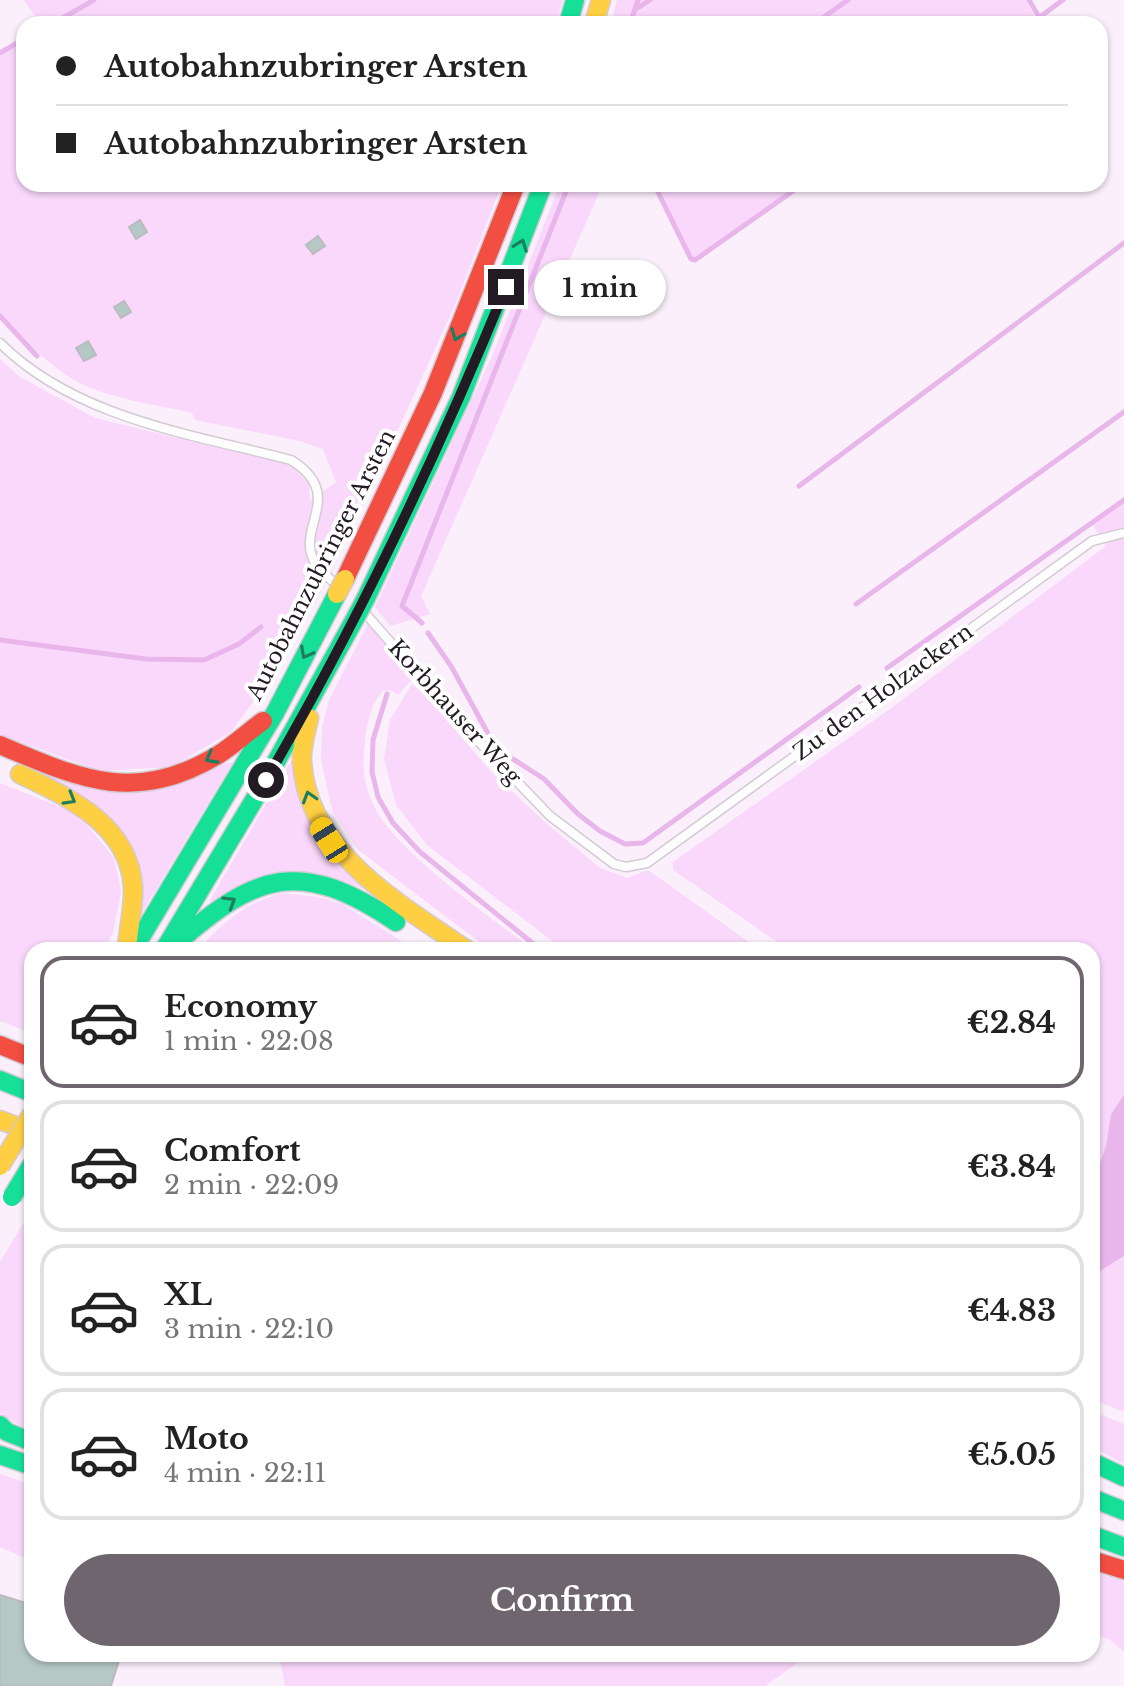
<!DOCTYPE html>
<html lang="en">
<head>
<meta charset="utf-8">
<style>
	body { margin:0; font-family:"Libre Baskerville",serif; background:#f6f6f6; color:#222; height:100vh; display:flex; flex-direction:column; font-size:30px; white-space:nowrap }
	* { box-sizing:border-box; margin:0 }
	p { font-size:26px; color:#767676 }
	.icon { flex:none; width:44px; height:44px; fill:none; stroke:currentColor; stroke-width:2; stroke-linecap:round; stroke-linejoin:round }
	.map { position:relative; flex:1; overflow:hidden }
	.panel { position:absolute; left:24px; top:942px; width:1076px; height:720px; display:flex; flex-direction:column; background:#fff; border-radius:24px; box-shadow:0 2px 6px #0004 }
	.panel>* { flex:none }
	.top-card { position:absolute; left:16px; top:16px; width:1092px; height:176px; border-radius:24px; box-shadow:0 2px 6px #0004; display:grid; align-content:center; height:176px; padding:0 40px; background:#fff }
	.end { position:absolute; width:36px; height:36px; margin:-18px; border:10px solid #231b23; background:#fff; box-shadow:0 0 0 4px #fff }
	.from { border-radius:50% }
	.bubble { position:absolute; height:56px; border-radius:28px; background:#fff; box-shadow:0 2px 6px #0004; font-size:26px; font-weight:800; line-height:56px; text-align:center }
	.car { position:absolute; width:24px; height:48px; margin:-24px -12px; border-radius:10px; box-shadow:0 0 6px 2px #0007; background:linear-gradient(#f5c518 24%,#345 0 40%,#f5c518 0 76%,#345 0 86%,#f5c518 0) }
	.top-card b { display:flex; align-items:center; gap:28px; height:76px; font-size:30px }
	.top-card b+b { border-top:2px solid #e0e0e0 }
	.top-card i { width:20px; height:20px; background:#222 }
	ul { padding:14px 0 0; list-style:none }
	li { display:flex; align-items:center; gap:24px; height:132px; margin:0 16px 12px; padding:0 24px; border:4px solid #e0e0e0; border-radius:24px }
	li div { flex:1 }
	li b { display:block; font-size:30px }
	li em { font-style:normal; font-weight:800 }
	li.selected { border-color:#6e656e }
	li>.icon { width:72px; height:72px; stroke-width:1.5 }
	.button { display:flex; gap:16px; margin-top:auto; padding:16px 40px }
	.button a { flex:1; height:92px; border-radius:48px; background:#6e656e; color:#fff; font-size:32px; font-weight:800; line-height:92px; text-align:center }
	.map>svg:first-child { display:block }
	.green { fill:#f9d8fb }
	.water { fill:#e9b6ec }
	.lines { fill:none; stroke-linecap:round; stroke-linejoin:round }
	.stream { stroke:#e9b6ec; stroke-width:5 }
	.building { fill:#b6c8c6; stroke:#babbbe; stroke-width:2 }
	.lane-casing { stroke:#d3cad4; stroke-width:11 }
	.fast-casing { stroke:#d3cad4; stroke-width:21 }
	.slow-casing { stroke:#d3cad4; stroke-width:21 }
	.jam-casing { stroke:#d3cad4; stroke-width:21 }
	.lane { stroke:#fefdfe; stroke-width:8 }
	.fast { stroke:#16e098; stroke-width:18 }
	.slow { stroke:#ffcf43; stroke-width:18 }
	.jam { stroke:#f24e42; stroke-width:18 }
	.fast-bridge-casing { stroke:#d3cad4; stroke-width:21; stroke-linecap:butt }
	.slow-bridge-casing { stroke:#d3cad4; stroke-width:21; stroke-linecap:butt }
	.fast-bridge { stroke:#16e098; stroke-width:18 }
	.slow-bridge { stroke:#ffcf43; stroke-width:18 }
	.oneway { stroke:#1c7e5e }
	.route { stroke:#231b23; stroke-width:10 }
	.labels { text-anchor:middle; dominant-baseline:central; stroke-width:8; stroke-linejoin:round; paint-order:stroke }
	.street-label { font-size:22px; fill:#231b23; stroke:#fff }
</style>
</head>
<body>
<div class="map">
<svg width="1124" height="1686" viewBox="0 0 1124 1686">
	<rect width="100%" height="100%" fill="#faeffa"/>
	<!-- green -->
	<path class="green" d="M24 0H563L556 24H40Z
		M617 0H845L811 24H611Z
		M850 0H1025L1035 17 1024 24H817Z
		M24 42V184H502L455 305 364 504 316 602 256 698 231 732 171 767 99 771 0 734V359L20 377 95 418 293 466 309 484 310 501 336 482 323 449 300 441 195 420 192 413C157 405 117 400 84 385 51 369 25 340 0 314V56Z
		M560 184H603L421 596 430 614 390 626 375 607 493 354Z
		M656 184H799L695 258 692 257Z
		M1124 502V1095L1111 1114 1106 1146 1092 1186V950H789L673 870V862L890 709 1106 546 1092 524Z
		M368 624 410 673 412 679 398 695 390 690 383 691C370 705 367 723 365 742 362 762 363 782 372 802 394 852 489 915 533 950H490L357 849 332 810 321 760 322 727 329 700Z
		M412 684 424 694 494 775 546 823 600 868 627 878 648 870 760 950H560L551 940 427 845 396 805 384 759 390 720Z
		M291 761 378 894 343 881 209 902Z
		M233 762 141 914 142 878 44 773 97 791Z
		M0 783 78 814 114 858 121 891 113 933 104 950H32V1033L0 1021Z
		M283 893 318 897 342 904 416 950H198C222 923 248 901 283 893Z
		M32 1209V1433L0 1413V1262Z
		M1124 1256V1412L1092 1399V1276Z
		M1092 1411 1124 1424V1464L1092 1446Z
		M0 1474 32 1485V1561L0 1547Z
		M1092 1572 1124 1581V1652L1109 1639 1092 1633Z
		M279 1654H810L765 1686H285Z"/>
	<!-- water -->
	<path class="water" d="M1124 1095V1256L1092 1276V1186L1106 1146 1111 1114Z"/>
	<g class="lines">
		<!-- stream -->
		<path class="stream" d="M1029 0 1039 17
			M636 9 650 0
			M52 24 94 0
			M630 24 638 0
			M814 24 848 0
			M1030 24 1063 0
			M0 53 24 39
			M654 184 691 259 695 260 803 184
			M0 316 37 356
			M799 486 1124 243
			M856 604 1124 412
			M422 623 402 606 569 184
			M428 633 451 666 496 748 544 779 578 814 600 831 625 844 643 843 859 687
			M0 640 146 659 204 660 239 644 261 627
			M887 668 1124 500
			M387 694 373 740 372 772 378 797 393 823 420 852 541 950"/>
	</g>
	<!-- building -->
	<path class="building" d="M140 220 147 232 136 239 129 227Z
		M318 236 325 246 313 254 306 245Z
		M124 301 131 312 121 318 114 307Z
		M88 341 96 355 84 361 76 348Z
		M0 1595 32 1605V1654H121L111 1686H0Z"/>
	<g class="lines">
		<defs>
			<path id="lane" d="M0 343C75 418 191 434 291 460 349 496 291 530 317 566 322 573 330 578 335 584
				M365 613 459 721 550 816 614 864 626 867 647 863 1092 541 1124 533"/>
			<path id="fast" d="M568 24 575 0
				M366 598 461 397 543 184
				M176 944C257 872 301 858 396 922
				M133 950 275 713 337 594
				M164 950 266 780 357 615
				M0 1080 32 1093
				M0 1425 7 1432 32 1442
				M0 1455 32 1466
				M1092 1462 1124 1477
				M1092 1498 1124 1511
				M1092 1535 1124 1547"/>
			<path id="slow" d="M594 24 601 0
				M309 718C306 732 301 747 302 761 307 852 400 904 467 950
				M20 774C70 798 129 825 133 887 134 908 128 929 127 950
				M0 1120 32 1132"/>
			<path id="jam" d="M345 579 433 393 516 184
				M0 745C82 780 135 804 218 755 234 745 248 732 263 721
				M0 1045 32 1058
				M1092 1560 1124 1570"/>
		</defs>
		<!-- lane casing -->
		<use href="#lane" class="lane-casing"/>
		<!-- fast casing -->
		<use href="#fast" class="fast-casing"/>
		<!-- slow casing -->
		<use href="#slow" class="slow-casing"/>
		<!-- jam casing -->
		<use href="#jam" class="jam-casing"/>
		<!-- lane -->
		<use href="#lane" class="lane"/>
		<!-- fast -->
		<use href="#fast" class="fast"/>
		<!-- slow -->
		<use href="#slow" class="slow"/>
		<!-- jam -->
		<use href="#jam" class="jam"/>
		<defs>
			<path id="fast-bridge" d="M357 615 366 598
				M12 1197 32 1164"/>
			<path id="slow-bridge" d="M337 594 345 579
				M0 1166 32 1114"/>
		</defs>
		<!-- fast-bridge casing -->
		<use href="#fast-bridge" class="fast-bridge-casing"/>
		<!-- slow-bridge casing -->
		<use href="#slow-bridge" class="slow-bridge-casing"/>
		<!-- fast-bridge -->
		<use href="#fast-bridge" class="fast-bridge"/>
		<!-- slow-bridge -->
		<use href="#slow-bridge" class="slow-bridge"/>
	</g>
	<!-- one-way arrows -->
	<defs><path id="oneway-chevron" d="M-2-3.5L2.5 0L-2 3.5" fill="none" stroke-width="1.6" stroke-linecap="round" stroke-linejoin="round" transform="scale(2)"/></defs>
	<g class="oneway">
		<use href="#oneway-chevron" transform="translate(521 245) rotate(-70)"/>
		<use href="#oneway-chevron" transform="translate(457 335) rotate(112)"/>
		<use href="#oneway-chevron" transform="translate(306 653) rotate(118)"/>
		<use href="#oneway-chevron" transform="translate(211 758) rotate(151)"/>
		<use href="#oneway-chevron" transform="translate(309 797) rotate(-107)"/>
		<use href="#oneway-chevron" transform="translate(70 799) rotate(30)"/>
		<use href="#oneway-chevron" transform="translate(230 902) rotate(-32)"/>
	</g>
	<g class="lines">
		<!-- route -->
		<path class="route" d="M266 780C358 622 437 456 506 287"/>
	</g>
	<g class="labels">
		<!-- street labels -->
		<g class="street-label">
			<text transform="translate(321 565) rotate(-63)">Autobahnzubringer Arsten</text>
			<text transform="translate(883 692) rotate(-36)">Zu den Holzackern</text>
			<text transform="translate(455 712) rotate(48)">Korbhauser Weg</text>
		</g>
	</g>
</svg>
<i class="end from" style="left:266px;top:780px"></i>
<i class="end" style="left:506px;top:287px"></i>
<div class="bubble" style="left:534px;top:260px;width:132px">1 min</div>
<i class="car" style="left:329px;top:840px;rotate:328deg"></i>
<div class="top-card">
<b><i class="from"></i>Autobahnzubringer Arsten</b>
<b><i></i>Autobahnzubringer Arsten</b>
</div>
<section class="panel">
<ul>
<li class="selected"><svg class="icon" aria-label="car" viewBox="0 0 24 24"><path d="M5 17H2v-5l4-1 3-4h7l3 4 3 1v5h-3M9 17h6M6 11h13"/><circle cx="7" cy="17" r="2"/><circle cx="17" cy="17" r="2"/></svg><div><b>Economy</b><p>1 min · 22:08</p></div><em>€2.84</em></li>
<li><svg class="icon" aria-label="car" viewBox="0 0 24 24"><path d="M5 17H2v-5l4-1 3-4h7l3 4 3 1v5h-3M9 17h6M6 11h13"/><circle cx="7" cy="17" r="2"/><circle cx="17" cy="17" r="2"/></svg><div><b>Comfort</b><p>2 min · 22:09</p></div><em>€3.84</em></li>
<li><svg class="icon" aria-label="car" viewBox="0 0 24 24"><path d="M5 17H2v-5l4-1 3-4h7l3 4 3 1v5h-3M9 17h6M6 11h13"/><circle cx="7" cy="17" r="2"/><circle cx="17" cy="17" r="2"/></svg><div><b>XL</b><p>3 min · 22:10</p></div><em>€4.83</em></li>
<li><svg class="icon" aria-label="car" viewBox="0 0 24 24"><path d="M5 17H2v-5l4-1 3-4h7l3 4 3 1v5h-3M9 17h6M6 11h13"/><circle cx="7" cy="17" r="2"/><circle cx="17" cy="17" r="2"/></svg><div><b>Moto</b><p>4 min · 22:11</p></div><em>€5.05</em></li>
</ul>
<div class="button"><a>Confirm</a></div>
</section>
</div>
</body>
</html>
